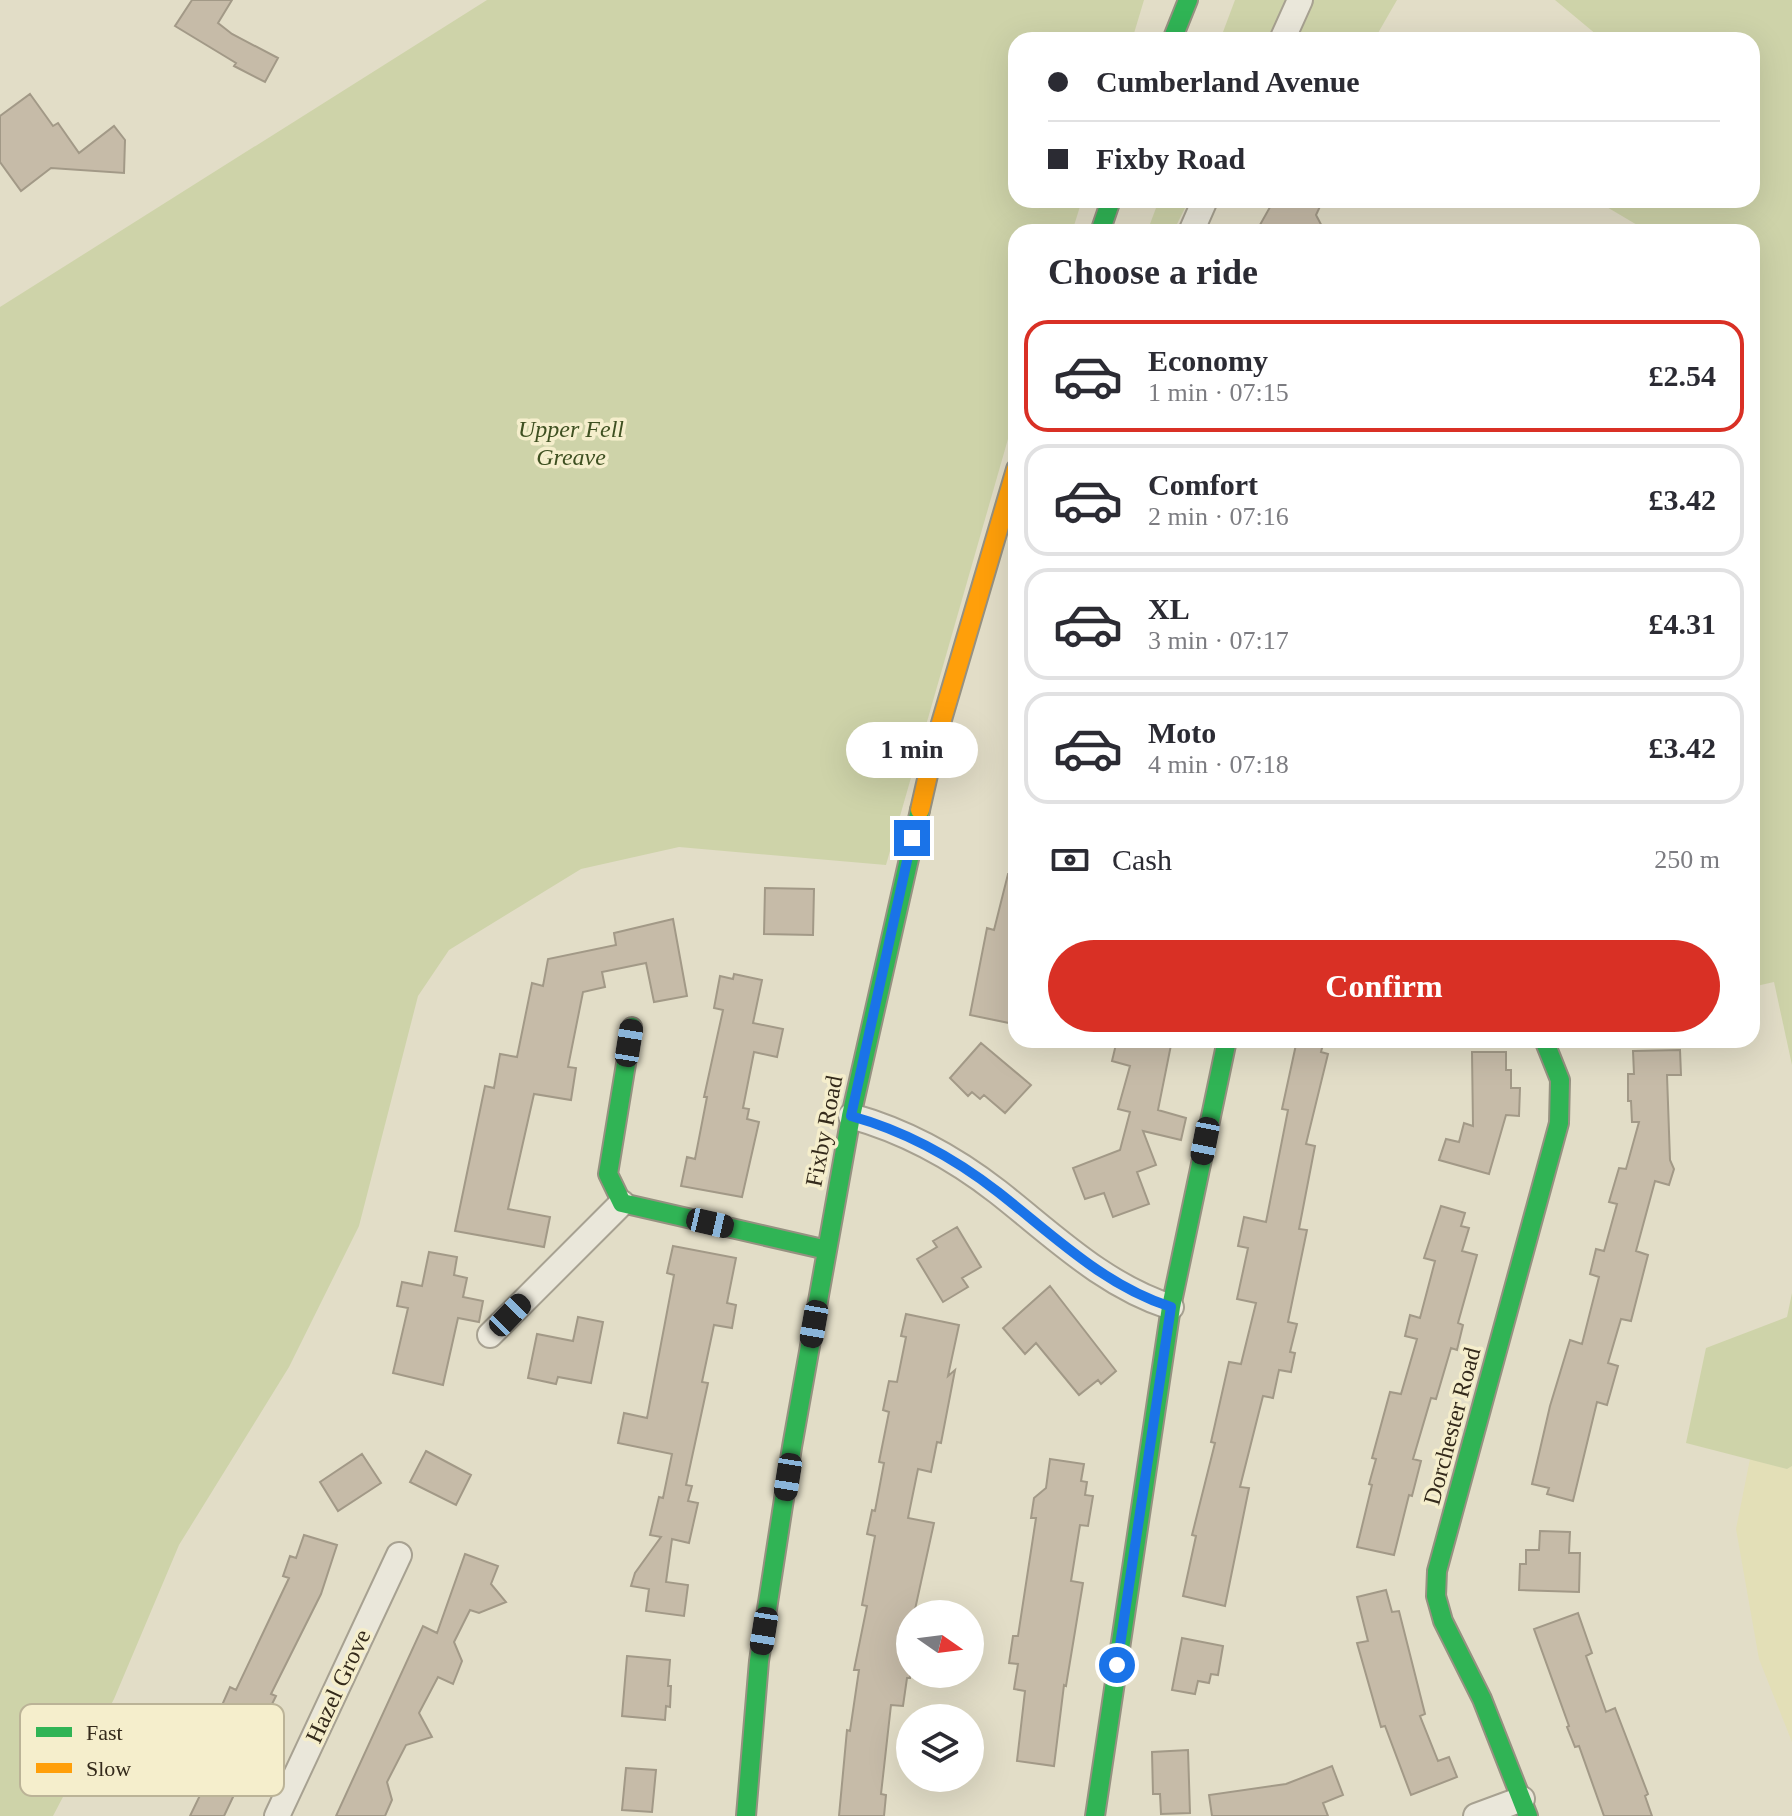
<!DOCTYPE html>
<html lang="en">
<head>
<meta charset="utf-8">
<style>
	body { margin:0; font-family:Georgia,serif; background:#f2f2f3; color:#2b2b33; height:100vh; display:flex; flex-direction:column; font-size:30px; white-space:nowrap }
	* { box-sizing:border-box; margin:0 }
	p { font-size:26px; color:#7c7c81 }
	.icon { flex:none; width:44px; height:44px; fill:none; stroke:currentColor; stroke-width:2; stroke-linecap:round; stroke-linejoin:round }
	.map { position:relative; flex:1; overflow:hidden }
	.panel { position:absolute; left:1008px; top:224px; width:752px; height:824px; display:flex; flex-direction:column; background:#fff; border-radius:24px; box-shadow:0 8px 32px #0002 }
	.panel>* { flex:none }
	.guide { position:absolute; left:1008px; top:32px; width:752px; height:176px; border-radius:24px; box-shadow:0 8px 32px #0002; display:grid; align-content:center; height:176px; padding:0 40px; background:#fff }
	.needle { width:52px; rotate:104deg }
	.controls { position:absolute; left:896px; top:1600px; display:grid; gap:16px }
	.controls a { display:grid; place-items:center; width:88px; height:88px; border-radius:50%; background:#fff; box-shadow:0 8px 32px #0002; font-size:40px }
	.end { position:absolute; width:36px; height:36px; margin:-18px; border:10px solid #1a73e8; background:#fff; box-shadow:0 0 0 4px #fff }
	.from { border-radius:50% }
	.bubble { position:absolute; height:56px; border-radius:28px; background:#fff; box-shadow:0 8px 32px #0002; font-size:26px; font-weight:700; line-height:56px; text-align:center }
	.car { position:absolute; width:24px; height:48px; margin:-24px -12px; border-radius:10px; box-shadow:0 0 6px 2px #0007; background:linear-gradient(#222 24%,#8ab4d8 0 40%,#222 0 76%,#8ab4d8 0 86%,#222 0) }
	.guide b { display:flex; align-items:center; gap:28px; height:76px; font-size:30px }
	.guide b+b { border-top:2px solid #e1e1e2 }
	.guide i { width:20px; height:20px; background:#2b2b33 }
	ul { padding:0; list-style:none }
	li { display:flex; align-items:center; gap:24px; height:112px; margin:0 16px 12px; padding:0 24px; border:4px solid #e1e1e2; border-radius:24px }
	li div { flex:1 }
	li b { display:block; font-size:30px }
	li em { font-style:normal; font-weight:700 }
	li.current { border-color:#d93025 }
	li>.icon { width:72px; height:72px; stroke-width:1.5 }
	h2 { padding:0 40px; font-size:36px; line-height:96px }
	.pay { display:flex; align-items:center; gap:20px; height:88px; padding:0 40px; font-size:30px }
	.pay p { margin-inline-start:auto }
	.cta { display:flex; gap:16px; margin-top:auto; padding:16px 40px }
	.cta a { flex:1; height:92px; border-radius:48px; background:#d93025; color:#fff; font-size:32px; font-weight:700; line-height:92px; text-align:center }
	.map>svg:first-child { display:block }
	.farmland { fill:#e3dfb7 }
	.green { fill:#ced3a9 }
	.building { fill:#c6bba8; stroke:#a29987; stroke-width:2 }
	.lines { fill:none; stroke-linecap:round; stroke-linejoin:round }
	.street-casing { stroke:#a7a191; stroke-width:28 }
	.fast-casing { stroke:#969181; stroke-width:22 }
	.slow-casing { stroke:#969181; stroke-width:22 }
	.street { stroke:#eae7da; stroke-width:24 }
	.fast { stroke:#30b455; stroke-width:18 }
	.slow { stroke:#ff9f0a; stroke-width:18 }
	.route { stroke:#1a73e8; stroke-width:10 }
	.labels { text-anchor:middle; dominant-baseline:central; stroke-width:7; stroke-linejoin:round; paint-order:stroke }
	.park-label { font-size:24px; font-style:italic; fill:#3e5021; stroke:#f5eecc }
	.street-label { font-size:24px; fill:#342a1b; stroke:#f5eecc }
	.key { fill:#f5eecc; stroke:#bbb397; stroke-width:2 }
	.key-label { font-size:22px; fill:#342a1b }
</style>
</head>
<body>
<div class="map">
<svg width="1792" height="1816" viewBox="0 0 1792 1816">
	<rect width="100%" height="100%" fill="#e2ddc7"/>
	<!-- farmland -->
	<path class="farmland" d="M1750 1459 1787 1469 1792 1466V1742L1759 1659 1736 1529Z"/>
	<!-- green -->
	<path class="green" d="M487 0H1144L1132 40H1016V200H1082L1072 232H1016V411L886 865 679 847 581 869 449 950 418 996 359 1226 289 1367 179 1545 114 1699 53 1816H0V307Z
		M1235 0H1397L1374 40H1220Z
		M1555 0H1792V1065L1774 982 1752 987V232H1649L1595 200H1752V40H1603Z
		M1159 200H1189L1173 232H1147Z
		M1792 1293V1466L1787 1469 1686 1443 1706 1348 1787 1317Z"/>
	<!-- building -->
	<path class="building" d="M192 0H232L218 23 232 34 278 58 265 82 234 66 236 63 175 26Z
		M30 94 53 126 58 123 79 153 114 126 125 140 124 173 51 168 21 191 0 162V116Z
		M1274 200H1323L1316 215 1325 232H1256Z
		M1008 874 1016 875V991L1009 1023 970 1015 987 928 994 930Z
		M765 888 814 889 813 935 764 934Z
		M673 919 687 996 654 1002 646 963 602 972 605 987 583 992 568 1067 576 1068 571 1100 534 1094 508 1209 550 1217 544 1247 455 1231 485 1086 494 1088 500 1054 517 1057 532 983 543 986 548 959 616 945 614 933Z
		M734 974 762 980 753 1023 783 1029 777 1057 754 1052 743 1108 749 1109 747 1119 759 1122 742 1197 681 1186 687 1157 695 1159 707 1097H704L723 1010 714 1008 720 976 733 979Z
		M1117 1040H1172L1158 1110 1186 1118 1181 1140 1143 1131 1156 1165 1137 1172 1149 1204 1113 1217 1104 1193 1085 1199 1073 1168 1120 1150 1130 1112 1118 1109 1130 1066 1112 1061Z
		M1297 1040 1323 1044 1321 1052 1328 1054 1306 1144 1315 1146 1299 1229 1307 1230 1288 1322 1297 1324 1290 1352 1295 1353 1291 1372 1279 1370 1273 1398 1263 1396 1240 1487 1249 1488 1225 1606 1183 1596 1196 1536 1192 1535 1215 1443 1211 1442 1229 1362 1241 1364 1256 1303 1237 1299 1248 1248 1238 1246 1244 1217 1266 1222 1288 1110 1282 1109Z
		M981 1043 1031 1085 1005 1113 984 1095 980 1099 972 1092 968 1096 950 1078Z
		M1680 1050 1681 1075H1667L1670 1160 1674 1169 1669 1185 1655 1181 1636 1251 1648 1255 1631 1321 1621 1319 1608 1363 1618 1366 1607 1405 1597 1402 1573 1501 1547 1494 1549 1488 1532 1484 1550 1406 1570 1340 1582 1344 1599 1277 1590 1274 1596 1249 1604 1251 1617 1204 1609 1202 1619 1168 1626 1169 1639 1122H1632L1631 1101H1628V1074H1634L1633 1051Z
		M1472 1052H1506V1070H1511V1088H1520L1519 1116 1506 1115 1489 1174 1439 1160 1446 1139 1459 1142 1464 1123 1473 1126Z
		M1441 1206 1465 1213 1461 1226 1469 1228 1462 1251 1477 1255 1458 1323 1463 1325 1457 1350 1451 1348 1436 1399 1431 1398 1413 1459 1421 1461 1412 1496 1409 1495 1394 1555 1357 1547 1372 1485 1369 1484 1376 1459 1372 1458 1390 1392 1401 1394 1417 1339 1405 1336 1410 1315 1420 1318 1435 1261 1424 1258Z
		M957 1227 981 1267 962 1278 968 1287 943 1302 917 1259 937 1247 933 1241Z
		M673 1246 736 1258 727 1303 736 1305 732 1328 714 1325 702 1382 708 1383 686 1485 692 1486 688 1501 698 1503 689 1543 672 1539 666 1582 688 1585 684 1616 646 1611 649 1589 631 1586 635 1573 661 1537 650 1535 659 1497 663 1498 672 1454 618 1443 624 1413 647 1418 674 1275 667 1273Z
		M429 1252 457 1257 454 1275 467 1278 463 1297 483 1301 479 1322 458 1318 443 1385 393 1373 408 1308 397 1306 402 1282 422 1286Z
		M1050 1286 1116 1371 1101 1384 1098 1380 1079 1395 1036 1343 1025 1354 1003 1328Z
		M906 1314 959 1325 948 1376 955 1370 941 1443 937 1442 931 1472 918 1469 908 1518 934 1523 914 1614H910V1678H907L903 1706 891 1705 881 1794 886 1795 884 1816H839L847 1730 850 1731 859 1670H854L867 1606 862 1605 875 1536 867 1534 872 1510 875 1511 884 1463 879 1462 889 1412 883 1410 889 1381 897 1382 906 1337 901 1336Z
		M578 1317 603 1322 591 1383 558 1377 556 1384 528 1378 537 1334 573 1341Z
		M426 1451 471 1475 456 1505 410 1482Z
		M362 1454 381 1483 338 1511 320 1482Z
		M1050 1459 1084 1464 1081 1481 1087 1482 1085 1495 1093 1496 1088 1526 1080 1525 1071 1581 1083 1583 1066 1686 1064 1685 1054 1766 1017 1761 1025 1691 1014 1689 1018 1664 1009 1663 1013 1636H1018L1036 1518H1031L1034 1498 1046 1488Z
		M1540 1531 1570 1532 1569 1553H1580L1579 1592 1519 1590 1520 1564H1526V1550H1539Z
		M304 1535 337 1545 321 1594 271 1694 276 1696 242 1765 230 1793 234 1795 224 1816H190L231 1731 224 1727 228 1717 219 1712 230 1687 236 1690 289 1578 283 1576 290 1556 296 1558Z
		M465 1554 498 1566 491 1584 506 1602 479 1613 470 1610 454 1642 462 1661 453 1684 438 1677 419 1713 432 1737 406 1745 387 1782 392 1800 385 1816H336L423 1626 437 1633Z
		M1386 1590 1392 1612 1399 1611 1425 1714 1420 1716 1438 1761 1449 1757 1457 1777 1411 1795 1385 1726 1381 1727 1357 1643 1368 1641 1357 1597Z
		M1578 1613 1592 1653 1586 1656 1606 1712 1615 1708 1648 1794 1645 1796 1652 1816H1604L1579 1746 1575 1747 1567 1727 1569 1726 1534 1629Z
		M1182 1638 1223 1646 1218 1675 1211 1674 1209 1683 1198 1681 1195 1694 1172 1690Z
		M627 1656 670 1660 668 1686H671L670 1707 666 1706 665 1720 622 1716Z
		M1188 1750 1190 1813 1161 1814 1160 1794H1153L1152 1752Z
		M1332 1766 1343 1795 1323 1803 1328 1816H1212L1209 1795 1286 1784Z
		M626 1768 656 1770 652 1812 622 1810Z"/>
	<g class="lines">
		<defs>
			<path id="street" d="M1282 40 1300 0
				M1191 232 1205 200
				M851 1116C905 1131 953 1157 998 1192 1054 1236 1103 1285 1171 1307
				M490 1335 622 1203
				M277 1816 399 1555
				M1476 1816 1522 1799"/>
			<path id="fast" d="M1172 40 1188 0
				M1100 232 1111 200
				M632 1027 608 1174 622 1203 827 1250
				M746 1816 759 1661 792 1447 851 1116 920 810
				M1095 1816 1171 1307 1227 1040
				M1528 1816 1482 1699 1443 1621 1436 1596 1437 1571 1559 1123 1560 1080 1544 1040"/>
			<path id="slow" d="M920 810 936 740 1016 469"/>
		</defs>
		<!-- street casing -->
		<use href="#street" class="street-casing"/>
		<!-- fast casing -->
		<use href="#fast" class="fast-casing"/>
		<!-- slow casing -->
		<use href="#slow" class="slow-casing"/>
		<!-- street -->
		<use href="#street" class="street"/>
		<!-- fast -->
		<use href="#fast" class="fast"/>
		<!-- slow -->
		<use href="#slow" class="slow"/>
	</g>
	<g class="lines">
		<!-- route -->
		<path class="route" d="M912 838 851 1116C905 1131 953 1157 998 1192 1053 1235 1103 1285 1171 1307L1117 1665"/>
	</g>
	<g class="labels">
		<!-- park labels -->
		<g class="park-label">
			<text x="571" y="429">Upper Fell<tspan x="571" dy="28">Greave</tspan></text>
		</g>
		<!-- street labels -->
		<g class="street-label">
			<text transform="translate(824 1131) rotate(-79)">Fixby Road</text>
			<text transform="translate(1452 1426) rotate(-75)">Dorchester Road</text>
			<text transform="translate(338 1686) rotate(-65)">Hazel Grove</text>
		</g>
	</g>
	<!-- legend -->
	<rect x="20" y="1704" width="264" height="92" rx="12" class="key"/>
	<rect x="36" y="1727" width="36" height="10" fill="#30b455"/>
	<rect x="36" y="1763" width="36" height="10" fill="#ff9f0a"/>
	<g class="key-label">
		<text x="86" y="1740">Fast</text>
		<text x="86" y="1776">Slow</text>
	</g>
</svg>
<div class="controls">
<a><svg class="needle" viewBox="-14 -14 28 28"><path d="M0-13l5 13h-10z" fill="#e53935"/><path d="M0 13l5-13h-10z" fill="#7c7c81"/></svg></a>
<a><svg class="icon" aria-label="layers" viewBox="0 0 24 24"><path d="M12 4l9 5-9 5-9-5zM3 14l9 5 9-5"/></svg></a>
</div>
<i class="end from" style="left:1117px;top:1665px"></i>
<i class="end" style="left:912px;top:838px"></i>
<div class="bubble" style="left:846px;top:722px;width:132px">1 min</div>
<i class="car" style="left:629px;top:1043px;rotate:9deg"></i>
<i class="car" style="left:1205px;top:1141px;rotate:191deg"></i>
<i class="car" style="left:710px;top:1223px;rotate:103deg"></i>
<i class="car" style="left:510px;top:1315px;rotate:44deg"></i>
<i class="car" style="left:814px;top:1324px;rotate:190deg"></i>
<i class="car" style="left:788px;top:1477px;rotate:189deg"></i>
<i class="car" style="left:764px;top:1631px;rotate:189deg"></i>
<div class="guide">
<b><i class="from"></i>Cumberland Avenue</b>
<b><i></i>Fixby Road</b>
</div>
<section class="panel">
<h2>Choose a ride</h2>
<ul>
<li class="current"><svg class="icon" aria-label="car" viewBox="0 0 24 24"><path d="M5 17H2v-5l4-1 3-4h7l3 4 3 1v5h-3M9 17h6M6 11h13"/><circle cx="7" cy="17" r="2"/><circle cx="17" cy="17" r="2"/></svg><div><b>Economy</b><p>1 min · 07:15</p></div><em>£2.54</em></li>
<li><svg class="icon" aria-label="car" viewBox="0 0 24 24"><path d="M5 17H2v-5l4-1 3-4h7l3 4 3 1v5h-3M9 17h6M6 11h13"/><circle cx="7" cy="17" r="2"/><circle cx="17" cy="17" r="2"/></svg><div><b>Comfort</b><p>2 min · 07:16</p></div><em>£3.42</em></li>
<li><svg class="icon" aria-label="car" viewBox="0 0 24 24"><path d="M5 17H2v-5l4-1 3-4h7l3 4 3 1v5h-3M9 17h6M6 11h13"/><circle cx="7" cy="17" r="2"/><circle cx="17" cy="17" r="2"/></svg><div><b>XL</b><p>3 min · 07:17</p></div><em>£4.31</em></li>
<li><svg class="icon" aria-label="car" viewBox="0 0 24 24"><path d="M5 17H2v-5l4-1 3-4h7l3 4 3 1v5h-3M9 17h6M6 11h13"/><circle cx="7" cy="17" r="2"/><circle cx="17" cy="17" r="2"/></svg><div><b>Moto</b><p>4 min · 07:18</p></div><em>£3.42</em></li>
</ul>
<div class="pay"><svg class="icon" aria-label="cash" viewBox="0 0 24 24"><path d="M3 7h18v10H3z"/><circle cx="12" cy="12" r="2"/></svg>Cash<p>250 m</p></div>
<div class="cta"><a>Confirm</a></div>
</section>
</div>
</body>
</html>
